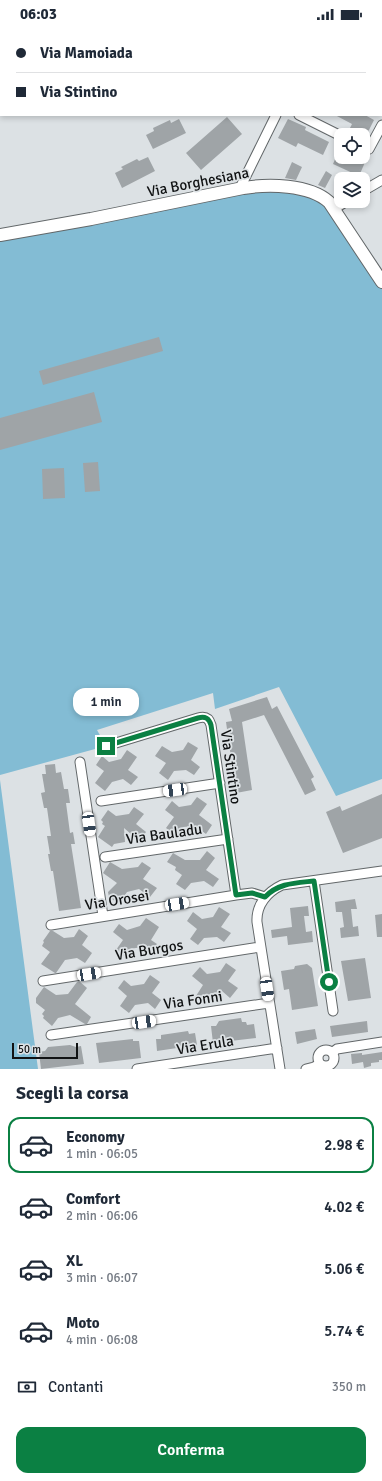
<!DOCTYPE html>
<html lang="it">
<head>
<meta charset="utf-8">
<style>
	body { margin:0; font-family:Signika,sans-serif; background:#f2f2f3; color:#1f2937; height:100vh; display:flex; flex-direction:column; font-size:15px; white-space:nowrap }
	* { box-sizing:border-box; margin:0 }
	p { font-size:13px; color:#747a83 }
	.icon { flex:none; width:22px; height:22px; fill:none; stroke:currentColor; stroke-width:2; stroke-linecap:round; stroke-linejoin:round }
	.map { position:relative; height:1041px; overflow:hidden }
	.drawer { display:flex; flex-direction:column; background:#fff; flex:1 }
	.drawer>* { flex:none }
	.guide { position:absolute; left:0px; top:0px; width:382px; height:88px; box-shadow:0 2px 6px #0003; display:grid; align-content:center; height:88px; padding:0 16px; background:#fff }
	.buttons { position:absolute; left:334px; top:100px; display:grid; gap:8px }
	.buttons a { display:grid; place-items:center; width:36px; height:36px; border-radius:8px; background:#fff; box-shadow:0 2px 6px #0003; font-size:20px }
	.scale { position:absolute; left:12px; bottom:10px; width:66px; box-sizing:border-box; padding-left:4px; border:2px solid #101213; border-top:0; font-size:11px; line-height:14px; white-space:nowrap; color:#101213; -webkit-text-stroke:3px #dce1e4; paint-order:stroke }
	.end { position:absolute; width:18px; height:18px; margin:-9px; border:5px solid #0b8043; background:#fff; box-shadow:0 0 0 2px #fff }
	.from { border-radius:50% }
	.bubble { position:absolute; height:28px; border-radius:12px; background:#fff; box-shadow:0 2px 6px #0003; font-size:13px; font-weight:600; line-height:28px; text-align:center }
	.car { position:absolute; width:12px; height:24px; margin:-12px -6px; border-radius:5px; box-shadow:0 0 3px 1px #0007; background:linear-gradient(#fff 24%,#345 0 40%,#fff 0 76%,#345 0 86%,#fff 0) }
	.guide b { display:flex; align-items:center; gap:14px; height:38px; font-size:15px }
	.guide b+b { border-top:1px solid #e0e1e3 }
	.guide i { width:10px; height:10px; background:#1f2937 }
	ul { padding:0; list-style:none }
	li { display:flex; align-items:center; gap:12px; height:56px; margin:0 8px 6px; padding:0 8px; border:2px solid transparent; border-radius:12px }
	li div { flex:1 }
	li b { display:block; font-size:15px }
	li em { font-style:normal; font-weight:600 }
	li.active { border-color:#0b8043 }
	li>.icon { width:36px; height:36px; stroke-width:1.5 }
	h2 { padding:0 16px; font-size:18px; line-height:48px }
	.pay { display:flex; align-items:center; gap:10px; height:44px; padding:0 16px; font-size:15px }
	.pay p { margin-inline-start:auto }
	.cta { display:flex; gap:8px; margin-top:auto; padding:8px 16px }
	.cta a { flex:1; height:46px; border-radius:12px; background:#0b8043; color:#fff; font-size:16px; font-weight:600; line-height:46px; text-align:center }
	.status { display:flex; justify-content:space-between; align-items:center; height:28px; padding:0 20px; background:#fff; direction:ltr }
	.status svg { height:11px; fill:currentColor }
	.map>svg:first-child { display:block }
	.green { fill:#83bcd4 }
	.building { fill:#9fa4a7 }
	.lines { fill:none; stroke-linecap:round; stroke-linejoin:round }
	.minor-casing { stroke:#626769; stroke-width:11 }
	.tertiary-casing { stroke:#626769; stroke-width:14 }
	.minor { stroke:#fff; stroke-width:9 }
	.tertiary { stroke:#fff; stroke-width:12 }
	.route { stroke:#0b8043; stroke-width:5 }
	.labels { text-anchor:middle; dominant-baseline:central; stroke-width:3.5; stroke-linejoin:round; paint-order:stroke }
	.street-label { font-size:15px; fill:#101213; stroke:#dce1e4 }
</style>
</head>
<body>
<div class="status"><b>06:03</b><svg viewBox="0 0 49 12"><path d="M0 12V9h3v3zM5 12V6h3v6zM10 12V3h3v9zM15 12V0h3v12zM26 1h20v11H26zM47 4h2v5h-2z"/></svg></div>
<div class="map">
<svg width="382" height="1041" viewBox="0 0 382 1041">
	<rect width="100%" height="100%" fill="#dce1e4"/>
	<!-- green -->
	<path class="green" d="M243 160 316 165 382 254V751L336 768 279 659 215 681 213 665 97 702 106 718 0 747V208Z
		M0 752 38 1041H0Z"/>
	<!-- building -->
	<path class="building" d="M335 87H365L374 92 366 108 350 100 352 96Z
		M227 89 242 106 201 142 186 125Z
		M179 91 186 105 153 121 146 107 154 103 153 100 170 92 171 95Z
		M288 91 306 99 305 102 329 114 323 127 298 115 296 119 278 110Z
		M148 129 155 143 122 160 115 145 123 141 121 139 137 131 139 133Z
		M336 129H360L366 132 359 148 333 136Z
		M292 134 302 139 296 152 285 150Z
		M326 143 332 147 325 160 318 157Z
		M159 309 163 323 43 357 39 343Z
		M94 364 102 394 0 422V390Z
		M98 434 100 463 85 464 83 435Z
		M64 440 65 470 43 471 42 441Z
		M267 669 272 681 277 678 314 749 311 751 316 762 305 767 264 687 242 694 252 762 236 765 226 694 232 693 229 681Z
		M188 714 198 720 191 732 200 739 194 747 186 742 174 743 168 752 159 745 166 735 155 728 162 718 172 724 183 722Z
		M127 722 137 729 128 742 138 749 131 757 123 751 112 754 105 763 95 755 104 743 96 737 102 728 109 734 121 731Z
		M55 736 56 745 61 744 64 761H68L70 775H66L70 805 73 804 75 816H71L81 880 59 883 53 843H51L48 826H50L47 808H51L47 780H44L41 765 45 764 42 746H46L45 737Z
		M382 766V810L343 825 326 784 340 778 342 783Z
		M197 769 207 776 199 787 212 797 206 806 195 798 183 799 177 808 166 800 174 789 165 782 172 773 179 779 191 777Z
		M134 779 144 786 136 796 146 804 139 813 124 800 125 814 114 816 112 819 98 809 105 798 102 796 103 794 101 792 108 782 116 788 129 786Z
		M207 823 215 830 206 842 219 851 213 859 204 853 191 855 185 862 176 856 182 847 175 842 176 839 167 834 173 825 185 832H200Z
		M110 834 122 841 138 839 142 834 151 840 143 851 157 860 150 869 139 861 127 864 119 876 109 869 108 864 117 855 103 845Z
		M355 871 357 881H351L353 899 358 898 359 908 341 910 340 900 344 899 342 884H336L335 874Z
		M308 878 309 888H304L306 904 312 903 313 914 288 917 287 908 272 910 271 902 292 899 290 880Z
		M219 879 230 886 221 899 231 905 224 914 217 909 204 910 198 917 190 911 197 901 187 893 193 884 202 891 213 889Z
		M382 886V909H377L375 887Z
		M146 890 159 899 151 912 157 916 151 925 143 919 129 921 124 928 116 922 123 912 113 904 119 896 127 902 140 898Z
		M79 901 88 908 82 917 92 925 85 935 77 930 65 932 56 945H55L41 936 50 924 42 918 44 914 43 913 50 903H53L64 910 74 909Z
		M365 930 371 970 348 973 341 933Z
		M226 935 236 942 228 953 238 960 230 970 222 963 210 966 205 974 196 968 203 957 192 948 200 939 207 946 220 944Z
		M307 936 312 940 318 978 292 982 289 961 284 962 281 943 294 941 295 938Z
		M150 947 160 954 152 965 161 972 155 981 148 975 135 977 129 985 120 978 127 968 118 960 124 952 131 958 144 956Z
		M79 953 87 960 75 976 91 989 87 996H85L70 987 58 990 52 998 43 990 44 988 42 986 45 982 36 975V970L44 959 56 967 68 966 77 954Z
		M241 990 242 994H246L247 997 254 996 256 1010 213 1015 211 998H216L219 993Z
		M367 993 368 1004 332 1009 330 998Z
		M315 1001 317 1011 297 1016 295 1004Z
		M188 1003 189 1006 195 1005 197 1017 157 1023 156 1011H161V1007Z
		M133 1011V1013H139L141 1030 99 1035 96 1015Z
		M70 1017 76 1019 81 1018 84 1036 41 1041 39 1024 45 1023 48 1019Z
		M382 1024V1032H379V1034L371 1035V1038L364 1040 363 1034 352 1036 351 1026 362 1025V1027Z"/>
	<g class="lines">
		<defs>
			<path id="minor" d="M319 1 320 0
				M299 87 341 108
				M363 118 369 121 382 97
				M240 160 276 87
				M363 163 382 152
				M334 181 347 173
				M106 718 198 690C205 688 209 690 211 697L236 867 252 865 265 869
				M80 734 103 888
				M101 773 220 755
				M105 829 228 811
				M314 853 333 983
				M51 897 236 867
				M43 953 260 919
				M51 1007 269 975
				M318 1030a8 8 0 1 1 16 0a8 8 0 1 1-16 0Z
				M333 1024 337 1021 382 1014
				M137 1041 277 1020
				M280 1041 257 894C256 877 267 864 282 857L382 843
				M306 1041 314 1039 320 1036"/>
			<path id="tertiary" d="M0 207 91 191 243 160C268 156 309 156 329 174L382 254"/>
		</defs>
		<!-- minor casing -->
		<use href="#minor" class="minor-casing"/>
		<!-- tertiary casing -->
		<use href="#tertiary" class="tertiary-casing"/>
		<!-- minor -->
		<use href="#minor" class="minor"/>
		<!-- tertiary -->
		<use href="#tertiary" class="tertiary"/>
	</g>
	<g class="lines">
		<!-- route -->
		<path class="route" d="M106 718 198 690C205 688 209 690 211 697L236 867 252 865 265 869C278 855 295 855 314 853L329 954"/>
	</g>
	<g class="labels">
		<!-- street labels -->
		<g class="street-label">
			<text transform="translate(198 154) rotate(-11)">Via Borghesiana</text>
			<text transform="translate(231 739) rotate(82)">Via Stintino</text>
			<text transform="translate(164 806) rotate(-8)">Via Bauladu</text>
			<text transform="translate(117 872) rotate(-9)">Via Orosei</text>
			<text transform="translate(149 922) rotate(-9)">Via Burgos</text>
			<text transform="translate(193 972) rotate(-8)">Via Fonni</text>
			<text transform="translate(205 1017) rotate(-9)">Via Erula</text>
		</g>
	</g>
</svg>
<div class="buttons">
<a><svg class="icon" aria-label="locate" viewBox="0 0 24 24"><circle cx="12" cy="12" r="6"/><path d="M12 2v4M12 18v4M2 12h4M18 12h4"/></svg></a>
<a><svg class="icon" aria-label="layers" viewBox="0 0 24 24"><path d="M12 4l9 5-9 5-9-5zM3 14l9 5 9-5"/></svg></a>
</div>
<div class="scale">50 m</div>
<i class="end from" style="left:329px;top:954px"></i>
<i class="end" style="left:106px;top:718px"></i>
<div class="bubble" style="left:73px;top:660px;width:66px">1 min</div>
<i class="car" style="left:175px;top:762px;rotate:262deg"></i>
<i class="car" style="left:89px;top:796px;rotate:172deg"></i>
<i class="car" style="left:177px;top:876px;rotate:81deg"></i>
<i class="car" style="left:89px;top:946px;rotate:81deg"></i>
<i class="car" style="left:267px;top:961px;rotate:172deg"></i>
<i class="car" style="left:144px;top:994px;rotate:82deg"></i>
<div class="guide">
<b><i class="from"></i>Via Mamoiada</b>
<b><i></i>Via Stintino</b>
</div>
</div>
<section class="drawer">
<h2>Scegli la corsa</h2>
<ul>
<li class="active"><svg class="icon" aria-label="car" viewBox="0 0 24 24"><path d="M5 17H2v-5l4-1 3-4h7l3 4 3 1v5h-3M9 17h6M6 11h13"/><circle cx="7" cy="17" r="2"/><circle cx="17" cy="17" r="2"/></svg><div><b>Economy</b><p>1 min · 06:05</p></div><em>2.98 €</em></li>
<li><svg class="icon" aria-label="car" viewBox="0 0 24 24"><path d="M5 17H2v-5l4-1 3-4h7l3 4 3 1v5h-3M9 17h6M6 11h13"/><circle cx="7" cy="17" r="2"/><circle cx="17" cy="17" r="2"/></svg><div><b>Comfort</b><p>2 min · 06:06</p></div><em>4.02 €</em></li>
<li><svg class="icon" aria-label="car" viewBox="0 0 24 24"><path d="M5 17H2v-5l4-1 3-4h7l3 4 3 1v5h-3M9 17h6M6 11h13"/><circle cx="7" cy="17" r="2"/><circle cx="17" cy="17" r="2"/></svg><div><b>XL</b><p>3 min · 06:07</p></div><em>5.06 €</em></li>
<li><svg class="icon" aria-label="car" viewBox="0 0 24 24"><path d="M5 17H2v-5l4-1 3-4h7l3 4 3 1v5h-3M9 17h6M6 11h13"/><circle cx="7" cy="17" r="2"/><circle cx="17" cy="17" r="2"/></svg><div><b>Moto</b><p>4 min · 06:08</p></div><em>5.74 €</em></li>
</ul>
<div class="pay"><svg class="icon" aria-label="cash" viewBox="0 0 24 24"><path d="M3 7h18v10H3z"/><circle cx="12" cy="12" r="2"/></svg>Contanti<p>350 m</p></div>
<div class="cta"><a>Conferma</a></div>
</section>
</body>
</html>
